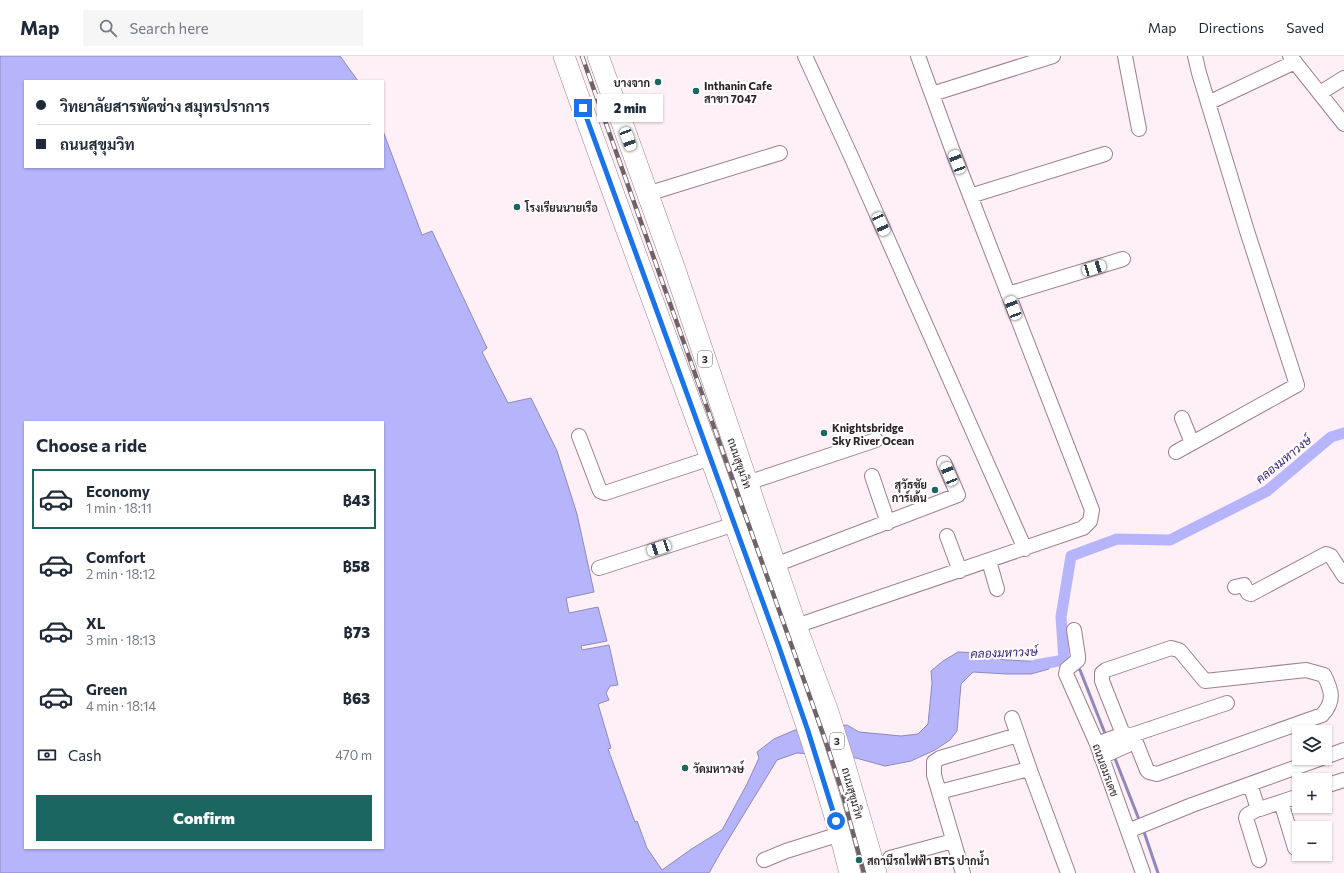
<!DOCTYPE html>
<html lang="en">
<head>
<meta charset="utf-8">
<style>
	body { margin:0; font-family:Commissioner,Sarabun,sans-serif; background:#f6f6f7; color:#1f2937; height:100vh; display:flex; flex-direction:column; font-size:15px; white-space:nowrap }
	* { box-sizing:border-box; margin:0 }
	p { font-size:13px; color:#747a83 }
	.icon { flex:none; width:22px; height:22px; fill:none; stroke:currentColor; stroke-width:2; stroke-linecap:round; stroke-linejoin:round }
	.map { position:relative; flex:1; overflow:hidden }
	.side { position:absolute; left:24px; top:365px; width:360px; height:428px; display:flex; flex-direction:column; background:#fff; border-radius:0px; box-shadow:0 1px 3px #0004 }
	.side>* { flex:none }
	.banner { position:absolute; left:24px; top:24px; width:360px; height:88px; border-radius:0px; box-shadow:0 1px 3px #0004; display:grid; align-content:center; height:88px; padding:0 12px; background:#fff }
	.buttons { position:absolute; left:1292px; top:669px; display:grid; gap:8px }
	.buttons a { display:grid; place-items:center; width:40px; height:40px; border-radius:0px; background:#fff; box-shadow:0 1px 3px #0004; font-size:20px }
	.end { position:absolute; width:18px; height:18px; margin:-9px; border:5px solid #1a73e8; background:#fff; box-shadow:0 0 0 2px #fff }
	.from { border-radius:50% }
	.bubble { position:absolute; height:28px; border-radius:0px; background:#fff; box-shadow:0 1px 3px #0004; font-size:13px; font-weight:800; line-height:28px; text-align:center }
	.car { position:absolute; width:12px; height:24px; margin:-12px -6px; border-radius:5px; box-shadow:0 0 3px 1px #0007; background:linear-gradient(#fff 24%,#345 0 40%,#fff 0 76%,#345 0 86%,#fff 0) }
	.banner b { display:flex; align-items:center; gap:14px; height:38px; font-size:15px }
	.banner b+b { border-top:1px solid #e0e1e3 }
	.banner i { width:10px; height:10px; background:#1f2937 }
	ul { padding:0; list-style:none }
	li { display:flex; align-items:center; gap:12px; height:60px; margin:0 8px 6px; padding:0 4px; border:2px solid transparent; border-radius:0px }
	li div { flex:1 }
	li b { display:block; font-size:15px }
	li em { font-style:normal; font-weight:800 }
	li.on { border-color:#1b6661 }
	li>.icon { width:36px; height:36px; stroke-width:1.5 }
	h2 { padding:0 12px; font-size:18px; line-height:48px }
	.pay { display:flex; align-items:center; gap:10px; height:44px; padding:0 12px; font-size:15px }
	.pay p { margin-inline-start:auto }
	.primary-button { display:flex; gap:8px; margin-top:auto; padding:8px 12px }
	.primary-button a { flex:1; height:46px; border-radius:0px; background:#1b6661; color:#fff; font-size:16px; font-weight:800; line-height:46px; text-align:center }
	header { display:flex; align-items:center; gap:24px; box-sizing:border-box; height:56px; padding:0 20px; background:#fff; border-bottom:1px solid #e0e1e3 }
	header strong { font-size:19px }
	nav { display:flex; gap:22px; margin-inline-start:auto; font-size:14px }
	.search { width:280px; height:36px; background:#f6f6f7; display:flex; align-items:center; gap:10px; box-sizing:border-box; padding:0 14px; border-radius:0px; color:#747a83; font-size:15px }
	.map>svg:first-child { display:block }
	.water { fill:#b6b5fb; stroke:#8d89bb; fill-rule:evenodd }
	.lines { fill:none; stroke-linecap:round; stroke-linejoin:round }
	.stream { stroke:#8d89bb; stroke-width:3 }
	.canal { stroke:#b6b5fb; stroke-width:11 }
	.minor-casing { stroke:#9c7f8c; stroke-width:16 }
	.highway-casing { stroke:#9c7f8c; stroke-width:22 }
	.minor { stroke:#fff; stroke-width:14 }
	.highway { stroke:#fff; stroke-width:21 }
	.rail-casing { stroke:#6f6369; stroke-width:4.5 }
	.rail { stroke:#fff; stroke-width:3; stroke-dasharray:9; stroke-linecap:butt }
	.route { stroke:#1a73e8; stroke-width:5 }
	.poi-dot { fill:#1b6661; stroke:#fff; stroke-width:1.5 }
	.labels { text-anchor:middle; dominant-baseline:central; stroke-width:4; stroke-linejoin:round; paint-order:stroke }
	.shield { fill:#fff; stroke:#6c6468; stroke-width:1 }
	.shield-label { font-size:10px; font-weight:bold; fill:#2d2227 }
	.poi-label { font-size:11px; font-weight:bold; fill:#2d2227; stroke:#fff; text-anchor:start }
	.street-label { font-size:11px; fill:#2d2227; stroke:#fff }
	.water-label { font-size:12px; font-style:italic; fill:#331c7e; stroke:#fff }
</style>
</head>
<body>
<header>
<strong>Map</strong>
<div class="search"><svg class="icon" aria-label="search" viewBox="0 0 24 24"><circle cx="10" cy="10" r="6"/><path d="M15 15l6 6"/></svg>Search here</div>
<nav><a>Map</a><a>Directions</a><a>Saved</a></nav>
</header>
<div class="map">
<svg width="1344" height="817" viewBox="0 0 1344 817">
	<rect width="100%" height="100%" fill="#fef0f6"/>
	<!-- water -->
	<path class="water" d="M0 0H340L358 25H25V111H383V75L422 179 432 175 487 292 482 296 508 347 531 342 557 395 577 458 594 536 566 542 569 557 598 551 607 585 581 590 582 594 609 589 618 629 610 630 606 637 609 644 598 648 611 692 608 693 635 766 637 765 647 792 662 814 690 794 722 774 747 728 759 702 757 696 774 683 795 674 847 669 859 676 901 680 918 678 928 668 932 627 931 615 943 605 958 596 979 597 1005 604 1050 606 1049 613 1031 618H1007L973 616 961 628 957 675 950 684 935 694 911 705 885 710 856 702 797 697 777 704 722 794 709 817H0ZM25 366H383V792H25Z"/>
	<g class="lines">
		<!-- stream -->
		<path class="stream" d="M1076 611 1080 614 1106 680
			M1114 700 1140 766
			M1143 773 1158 817"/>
		<!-- canal -->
		<path class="canal" d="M1036 609 1064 604 1061 561 1071 500 1117 483 1170 484 1267 435 1331 381 1344 377"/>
		<defs>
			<path id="minor" d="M805 0 850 98 1025 493
				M1125 0 1139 73
				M1290 0 1344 68
				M1320 37 1344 22
				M932 38 1053 0
				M1208 47 1295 6
				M647 138 780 97
				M970 140 1105 98
				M1008 238 1123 203
				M1182 362 1192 387
				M579 380 600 435 605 437 711 402
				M1176 396 1297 329 1247 175 1199 17 1195 0
				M872 420 888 467
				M747 427 876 384
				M947 480 960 515
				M989 505 997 533
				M775 509 958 439 944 407
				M599 512 735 468
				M1235 531 1244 529 1248 537 1251 538 1326 498 1331 500 1344 520
				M796 570 1083 472 1090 465 1092 454 952 93 918 0
				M1074 574 1078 600V604L1067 613 1066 618 1097 688 1143 817
				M1012 662 1031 717
				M1123 678 1102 625V617L1106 614 1171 592 1178 594 1180 595 1205 625 1306 614 1324 619C1332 635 1335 645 1322 659L1157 718 1149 716 1147 714 1133 679
				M1132 679 1227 647
				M1097 688 1123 678 1132 679 1128 689 1101 701
				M1325 701 1344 694
				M1250 728 1258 753H1260L1299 740
				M1325 730 1344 724
				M939 736 1025 714 1031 717 1068 817
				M1281 746 1295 792
				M1258 753 1247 759 1246 762 1259 804
				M1128 775 1192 749 1322 702
				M890 802 953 785
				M764 804 786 795 840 778
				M963 817 934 719V706L940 702 1018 679"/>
			<path id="highway" d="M564 0C624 170 688 338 749 507 786 609 824 711 850 817
				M598 0 674 211 796 570 828 656 845 710 876 817"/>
		</defs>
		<!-- minor casing -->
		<use href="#minor" class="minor-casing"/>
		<!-- highway casing -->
		<use href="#highway" class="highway-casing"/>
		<!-- minor -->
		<use href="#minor" class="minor"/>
		<!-- highway -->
		<use href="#highway" class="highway"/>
		<defs>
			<path id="rail" d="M582 0 827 689 842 736 864 817"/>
		</defs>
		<!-- rail casing -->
		<use href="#rail" class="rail-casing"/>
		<!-- rail -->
		<use href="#rail" class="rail"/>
	</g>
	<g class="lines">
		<!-- route -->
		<path class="route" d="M583 52 778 588 808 675 836 765"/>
	</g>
	<!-- markers -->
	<g class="poi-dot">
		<circle cx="658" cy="26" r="4"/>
		<circle cx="696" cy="35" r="4"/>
		<circle cx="517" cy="151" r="4"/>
		<circle cx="824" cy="377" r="4"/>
		<circle cx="935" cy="434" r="4"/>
		<circle cx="685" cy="712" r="4"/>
		<circle cx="859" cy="804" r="4"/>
	</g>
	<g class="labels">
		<!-- shield labels -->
		<g class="shield">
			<rect x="698" y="295" width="14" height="16" rx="3"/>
			<rect x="830" y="677" width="14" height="16" rx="3"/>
		</g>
		<g class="shield-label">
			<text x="705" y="303">3</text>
			<text x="837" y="685">3</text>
		</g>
		<!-- poi labels -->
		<g class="poi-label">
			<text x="650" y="26" text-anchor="end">บางจาก</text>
			<text x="704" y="29">Inthanin Cafe<tspan x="704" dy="13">สาขา 7047</tspan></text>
			<text x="525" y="151">โรงเรียนนายเรือ</text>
			<text x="832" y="371">Knightsbridge<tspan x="832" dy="13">Sky River Ocean</tspan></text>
			<text x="927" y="428" text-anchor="end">สุวัธชัย<tspan x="927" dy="13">การ์เด้น</tspan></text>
			<text x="693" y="712">วัดมหาวงษ์</text>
			<text x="867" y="804">สถานีรถไฟฟ้า BTS ปากน้ำ</text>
		</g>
		<!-- street labels -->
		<g class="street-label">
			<text transform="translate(740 407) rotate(71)">ถนนสุขุมวิท</text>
			<text transform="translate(1106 714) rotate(70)">ถนนอมรเดช</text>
			<text transform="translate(853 737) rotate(74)">ถนนสุขุมวิท</text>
		</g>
		<!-- water labels -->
		<g class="water-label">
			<text transform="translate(1283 403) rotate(-39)">คลองมหาวงษ์</text>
			<text transform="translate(1004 596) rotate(-2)">คลองมหาวงษ์</text>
		</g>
	</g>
</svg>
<div class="buttons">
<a><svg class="icon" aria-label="layers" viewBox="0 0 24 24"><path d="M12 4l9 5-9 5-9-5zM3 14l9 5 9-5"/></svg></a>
<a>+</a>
<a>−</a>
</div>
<i class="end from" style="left:836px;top:765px"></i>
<i class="end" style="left:583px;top:52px"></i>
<div class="bubble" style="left:597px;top:38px;width:66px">2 min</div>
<i class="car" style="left:628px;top:83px;rotate:160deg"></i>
<i class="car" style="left:957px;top:106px;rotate:339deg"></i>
<i class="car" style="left:881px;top:168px;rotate:156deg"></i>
<i class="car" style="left:1094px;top:212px;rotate:73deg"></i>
<i class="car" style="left:1013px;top:252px;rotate:339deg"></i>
<i class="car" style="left:949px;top:418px;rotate:338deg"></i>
<i class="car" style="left:659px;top:492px;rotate:252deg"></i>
<div class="banner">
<b><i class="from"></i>วิทยาลัยสารพัดช่าง สมุทรปราการ</b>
<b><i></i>ถนนสุขุมวิท</b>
</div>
<section class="side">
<h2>Choose a ride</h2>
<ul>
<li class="on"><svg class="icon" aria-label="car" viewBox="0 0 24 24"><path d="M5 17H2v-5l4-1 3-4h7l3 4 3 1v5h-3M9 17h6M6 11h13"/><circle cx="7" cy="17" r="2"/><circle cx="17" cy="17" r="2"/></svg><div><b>Economy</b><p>1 min · 18:11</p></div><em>฿43</em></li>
<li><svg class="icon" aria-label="car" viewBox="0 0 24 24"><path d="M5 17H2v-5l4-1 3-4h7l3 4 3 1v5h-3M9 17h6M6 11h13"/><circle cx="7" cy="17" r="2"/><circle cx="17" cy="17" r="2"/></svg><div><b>Comfort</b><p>2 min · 18:12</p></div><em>฿58</em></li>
<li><svg class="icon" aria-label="car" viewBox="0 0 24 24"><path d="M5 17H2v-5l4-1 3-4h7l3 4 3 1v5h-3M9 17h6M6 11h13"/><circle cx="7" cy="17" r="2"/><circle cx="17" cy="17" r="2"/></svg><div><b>XL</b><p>3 min · 18:13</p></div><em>฿73</em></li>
<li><svg class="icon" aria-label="car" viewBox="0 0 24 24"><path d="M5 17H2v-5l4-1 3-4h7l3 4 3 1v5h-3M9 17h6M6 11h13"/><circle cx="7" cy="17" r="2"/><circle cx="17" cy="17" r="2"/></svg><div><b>Green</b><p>4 min · 18:14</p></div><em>฿63</em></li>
</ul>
<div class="pay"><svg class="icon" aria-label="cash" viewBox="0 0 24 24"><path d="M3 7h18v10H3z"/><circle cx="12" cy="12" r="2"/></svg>Cash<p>470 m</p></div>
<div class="primary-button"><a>Confirm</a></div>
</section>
</div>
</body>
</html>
